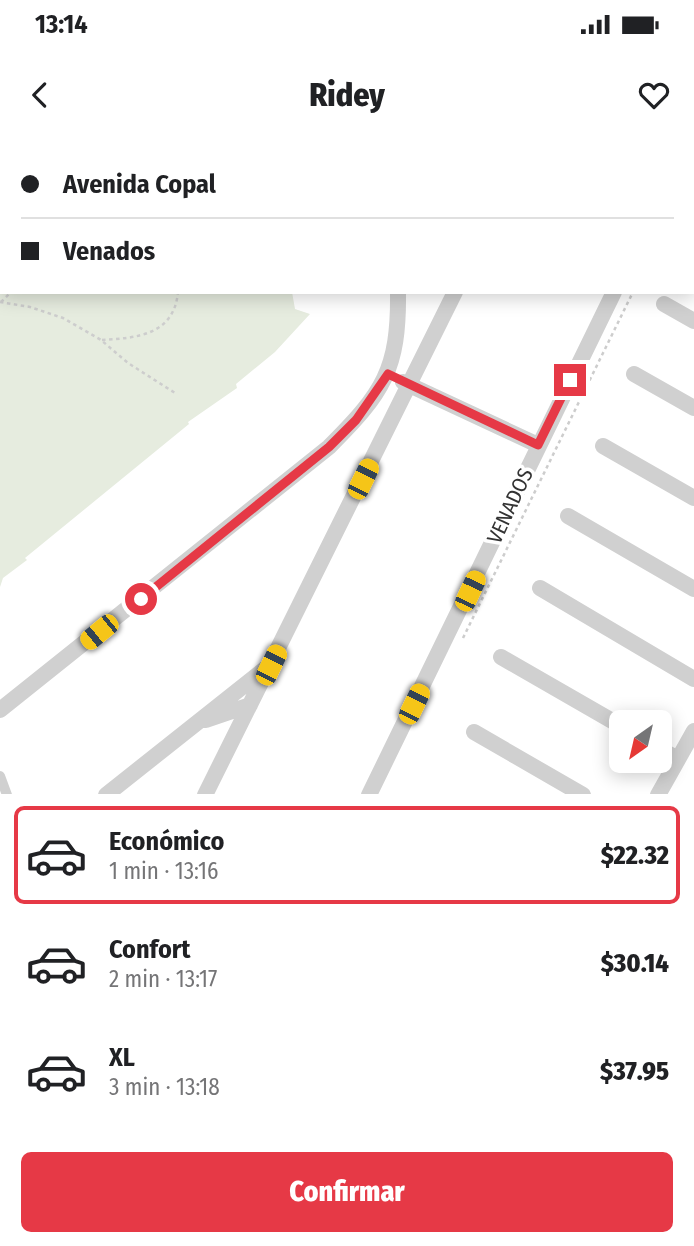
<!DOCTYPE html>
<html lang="es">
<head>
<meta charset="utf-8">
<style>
	body { margin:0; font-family:"Fira Sans Condensed",sans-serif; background:#f2f2f2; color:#202124; height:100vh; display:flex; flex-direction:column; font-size:26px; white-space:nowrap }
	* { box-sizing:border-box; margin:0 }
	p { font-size:23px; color:#757577 }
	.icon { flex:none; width:38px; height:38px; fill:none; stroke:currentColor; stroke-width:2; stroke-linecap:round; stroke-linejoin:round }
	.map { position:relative; height:654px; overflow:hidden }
	.panel { display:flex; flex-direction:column; background:#fff; flex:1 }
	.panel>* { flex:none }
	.hud { position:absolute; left:0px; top:0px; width:695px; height:154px; box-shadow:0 4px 18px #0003; display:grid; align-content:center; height:154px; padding:0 21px; background:#fff }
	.needle { width:46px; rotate:214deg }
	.tools { position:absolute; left:609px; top:570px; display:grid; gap:14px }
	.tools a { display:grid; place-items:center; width:63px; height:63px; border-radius:10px; background:#fff; box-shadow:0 4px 18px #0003; font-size:35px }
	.end { position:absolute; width:32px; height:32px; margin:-16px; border:9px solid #e63946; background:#fff; box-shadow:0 0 0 4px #fff }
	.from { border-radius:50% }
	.car { position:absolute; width:21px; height:42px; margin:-21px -10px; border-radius:9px; box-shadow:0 0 5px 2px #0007; background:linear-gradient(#f5c518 24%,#345 0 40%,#f5c518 0 76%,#345 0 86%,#f5c518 0) }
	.hud b { display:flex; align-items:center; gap:24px; height:66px; font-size:26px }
	.hud b+b { border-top:2px solid #e0e0e0 }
	.hud i { width:18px; height:18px; background:#202124 }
	ul { padding:12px 0 0; list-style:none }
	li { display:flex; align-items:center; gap:21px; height:98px; margin:0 14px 10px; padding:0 7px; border:4px solid transparent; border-radius:10px }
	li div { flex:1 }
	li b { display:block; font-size:26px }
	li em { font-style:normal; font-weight:800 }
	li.active { border-color:#e63946 }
	li>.icon { width:63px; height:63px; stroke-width:1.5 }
	.button { display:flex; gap:14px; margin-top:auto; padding:14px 21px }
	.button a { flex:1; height:80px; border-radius:10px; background:#e63946; color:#fff; font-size:28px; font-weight:800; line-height:80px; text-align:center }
	.status { display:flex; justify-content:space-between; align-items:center; height:49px; padding:0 35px; background:#fff; direction:ltr }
	.status svg { height:19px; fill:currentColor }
	header { display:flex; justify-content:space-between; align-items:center; height:91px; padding:0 21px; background:#fff; font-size:32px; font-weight:800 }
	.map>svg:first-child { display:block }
	.green { fill:#e6ecdf }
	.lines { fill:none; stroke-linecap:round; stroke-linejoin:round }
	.path { stroke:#cdcdcd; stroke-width:2.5; stroke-dasharray:3.5 3.5; stroke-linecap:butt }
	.pedestrian { stroke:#d0d0d0; stroke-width:10 }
	.minor { stroke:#d0d0d0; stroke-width:16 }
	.route { stroke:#e63946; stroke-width:9 }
	.labels { text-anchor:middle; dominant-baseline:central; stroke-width:7; stroke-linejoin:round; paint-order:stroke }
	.street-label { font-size:21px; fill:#333; stroke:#fff }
</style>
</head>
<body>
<div class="status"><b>13:14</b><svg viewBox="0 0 49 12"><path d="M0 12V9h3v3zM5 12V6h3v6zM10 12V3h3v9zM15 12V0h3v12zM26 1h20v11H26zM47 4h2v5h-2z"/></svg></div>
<header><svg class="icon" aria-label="back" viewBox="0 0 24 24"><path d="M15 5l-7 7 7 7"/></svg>Ridey<svg class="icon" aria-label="heart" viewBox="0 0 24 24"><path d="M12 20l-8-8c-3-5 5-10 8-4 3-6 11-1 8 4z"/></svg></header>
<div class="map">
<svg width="694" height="655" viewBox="0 0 694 655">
	<rect width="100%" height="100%" fill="#fff"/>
	<!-- green -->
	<path class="green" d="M0 0H270L2 2V152H292L295 169 310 174 275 212 236 244 237 248 188 282 189 284 25 418 27 420 3 438 0 447Z"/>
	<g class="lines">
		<!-- path -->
		<path class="path" d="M76 0V2
			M0 162 30 167 63 178 101 200 128 223 175 253
			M1 162 11 152
			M102 200C137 198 174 195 178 152
			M463 498 633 152"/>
		<!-- pedestrian -->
		<path class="pedestrian" d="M0 636 7 655"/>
		<!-- minor -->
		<path class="minor" d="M371 0V2
			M529 2 530 0
			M688 2 689 0
			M693 85H694
			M664 164 694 181
			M634 234 694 268
			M403 242 538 305
			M603 306 694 358
			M568 376 694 449
			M540 448 694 539
			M501 517 621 586
			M0 570 329 307C383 253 399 230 398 152
			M206 580 250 565
			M474 592 583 655
			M660 609 678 619
			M106 655 266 528
			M205 655 455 152
			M369 655 614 152
			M658 655 694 591"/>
	</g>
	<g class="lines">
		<!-- route -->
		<path class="route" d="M141 459 329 307 356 280 388 234 538 305 570 240"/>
	</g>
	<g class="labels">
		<!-- street labels -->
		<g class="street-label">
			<text transform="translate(510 366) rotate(-65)">VENADOS</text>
		</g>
	</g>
</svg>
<div class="tools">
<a><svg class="needle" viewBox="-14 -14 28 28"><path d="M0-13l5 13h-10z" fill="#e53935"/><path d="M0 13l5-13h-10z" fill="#757577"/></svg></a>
</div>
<i class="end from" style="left:141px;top:459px"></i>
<i class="end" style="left:570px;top:240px"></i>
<i class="car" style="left:363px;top:339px;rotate:26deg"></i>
<i class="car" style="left:470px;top:451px;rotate:25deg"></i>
<i class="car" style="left:99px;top:492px;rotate:231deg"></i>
<i class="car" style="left:271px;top:525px;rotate:26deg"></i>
<i class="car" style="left:414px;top:564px;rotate:26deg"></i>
<div class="hud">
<b><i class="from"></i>Avenida Copal</b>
<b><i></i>Venados</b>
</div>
</div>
<section class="panel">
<ul>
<li class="active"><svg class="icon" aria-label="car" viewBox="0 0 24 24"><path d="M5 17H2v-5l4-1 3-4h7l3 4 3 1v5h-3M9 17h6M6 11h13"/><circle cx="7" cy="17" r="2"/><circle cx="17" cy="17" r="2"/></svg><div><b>Económico</b><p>1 min · 13:16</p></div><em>$22.32</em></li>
<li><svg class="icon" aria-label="car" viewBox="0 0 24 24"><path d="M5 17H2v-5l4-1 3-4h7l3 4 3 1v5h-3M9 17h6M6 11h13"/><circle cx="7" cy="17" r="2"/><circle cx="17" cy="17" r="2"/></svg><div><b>Confort</b><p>2 min · 13:17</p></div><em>$30.14</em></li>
<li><svg class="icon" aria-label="car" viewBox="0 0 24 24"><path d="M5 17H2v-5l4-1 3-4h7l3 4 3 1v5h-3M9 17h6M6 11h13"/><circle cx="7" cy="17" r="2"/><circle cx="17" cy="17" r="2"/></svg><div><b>XL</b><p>3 min · 13:18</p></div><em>$37.95</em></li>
</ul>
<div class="button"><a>Confirmar</a></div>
</section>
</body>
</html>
